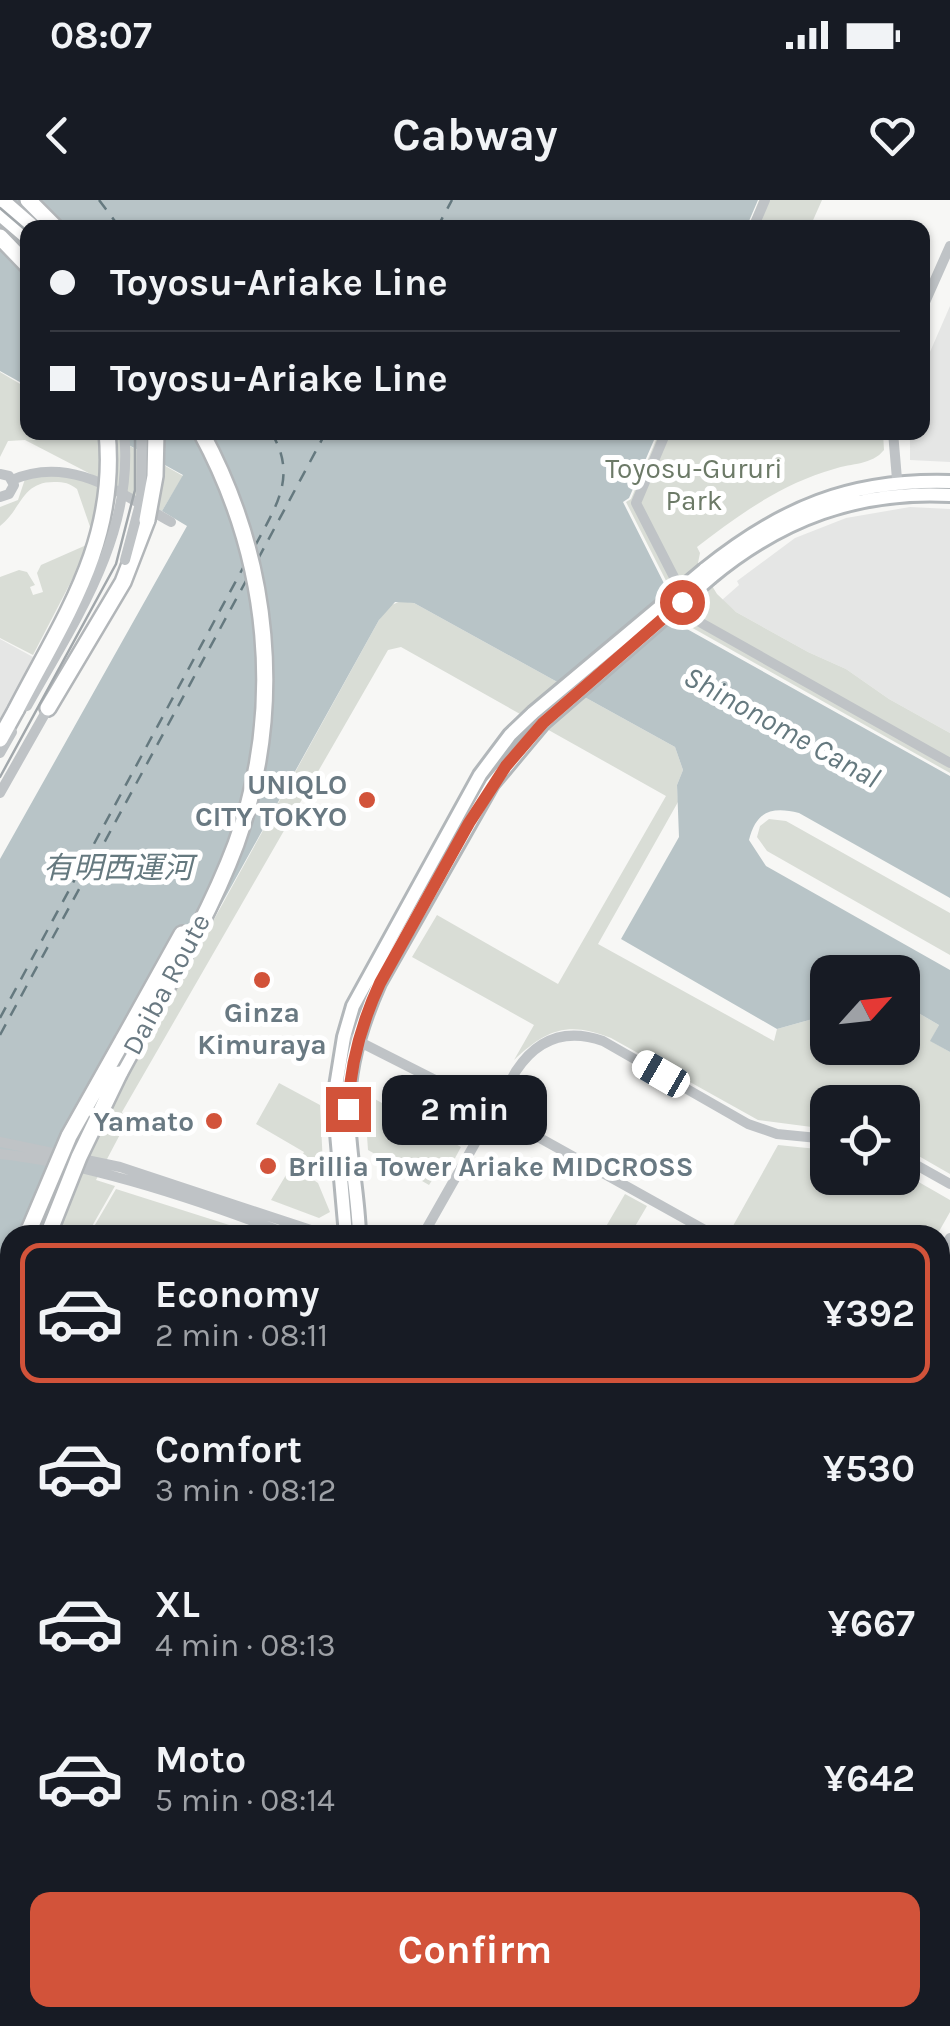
<!DOCTYPE html>
<html lang="en">
<head>
<meta charset="utf-8">
<style>
	body { margin:0; font-family:Karla,"Noto Sans JP",sans-serif; background:#242831; color:#f1f3f6; height:100vh; display:flex; flex-direction:column; font-size:38px; white-space:nowrap }
	* { box-sizing:border-box; margin:0 }
	p { font-size:32px; color:#9ea1a6 }
	.icon { flex:none; width:55px; height:55px; fill:none; stroke:currentColor; stroke-width:2; stroke-linecap:round; stroke-linejoin:round }
	.map { position:relative; flex:1; overflow:hidden }
	.sheet { position:absolute; left:0px; top:1025px; width:950px; height:802px; display:flex; flex-direction:column; background:#171b24; border-radius:30px 30px 0 0; box-shadow:0 2px 8px #0004 }
	.sheet>* { flex:none }
	.guide { position:absolute; left:20px; top:20px; width:910px; height:220px; border-radius:20px; box-shadow:0 2px 8px #0004; display:grid; align-content:center; height:220px; padding:0 30px; background:#171b24 }
	.needle { width:65px; rotate:63deg }
	.controls { position:absolute; left:810px; top:755px; display:grid; gap:20px }
	.controls a { display:grid; place-items:center; width:110px; height:110px; border-radius:20px; background:#171b24; box-shadow:0 2px 8px #0004; font-size:50px }
	.end { position:absolute; width:45px; height:45px; margin:-22px; border:12px solid #d2533a; background:#fff; box-shadow:0 0 0 5px #fff }
	.from { border-radius:50% }
	.bubble { position:absolute; height:70px; border-radius:20px; background:#171b24; box-shadow:0 2px 8px #0004; font-size:32px; font-weight:700; line-height:70px; text-align:center }
	.car { position:absolute; width:30px; height:60px; margin:-30px -15px; border-radius:12px; box-shadow:0 0 8px 2px #0007; background:linear-gradient(#fff 24%,#345 0 40%,#fff 0 76%,#345 0 86%,#fff 0) }
	.guide b { display:flex; align-items:center; gap:35px; height:95px; font-size:38px }
	.guide b+b { border-top:2px solid #363941 }
	.guide i { width:25px; height:25px; background:#f1f3f6 }
	ul { padding:18px 0 0; list-style:none }
	li { display:flex; align-items:center; gap:30px; height:140px; margin:0 20px 15px; padding:0 10px; border:5px solid transparent; border-radius:20px }
	li div { flex:1 }
	li b { display:block; font-size:38px }
	li em { font-style:normal; font-weight:700 }
	li.on { border-color:#d2533a }
	li>.icon { width:90px; height:90px; stroke-width:1.5 }
	.button { display:flex; gap:20px; margin-top:auto; padding:20px 30px }
	.button a { flex:1; height:115px; border-radius:20px; background:#d2533a; color:#fff; font-size:40px; font-weight:700; line-height:115px; text-align:center }
	.status { display:flex; justify-content:space-between; align-items:center; height:70px; padding:0 50px; background:#171b24; direction:ltr }
	.status svg { height:28px; fill:currentColor }
	header { display:flex; justify-content:space-between; align-items:center; height:130px; padding:0 30px; background:#171b24; font-size:45px; font-weight:700 }
	.map>svg:first-child { display:block }
	.built { fill:#e5e6e5 }
	.green { fill:#d9ddd6 }
	.water { fill:#b8c4c7 }
	.lines { fill:none; stroke-linecap:round; stroke-linejoin:round }
	.ferry { stroke:#65797f; stroke-width:2.5; stroke-dasharray:12 10; stroke-linecap:butt }
	.major-casing { stroke:#b2b7ba; stroke-width:18 }
	.highway-casing { stroke:#b2b6b9; stroke-width:20 }
	.minor { stroke:#bfc3c6; stroke-width:10 }
	.major { stroke:#fff; stroke-width:12 }
	.highway { stroke:#fff; stroke-width:15 }
	.tram { stroke:#a1a7ab; stroke-width:2.5 }
	.major-bridge-casing { stroke:#b2b7ba; stroke-width:18; stroke-linecap:butt }
	.highway-bridge-casing { stroke:#b2b6b9; stroke-width:20; stroke-linecap:butt }
	.minor-bridge { stroke:#bfc3c6; stroke-width:10 }
	.major-bridge { stroke:#fff; stroke-width:12 }
	.highway-bridge { stroke:#fff; stroke-width:15 }
	.route { stroke:#d2533a; stroke-width:12 }
	.poi-dot { fill:#d2533a; stroke:#fff; stroke-width:4 }
	.labels { text-anchor:middle; dominant-baseline:central; stroke-width:10; stroke-linejoin:round; paint-order:stroke }
	.park-label { font-size:28px; fill:#6c7a67; stroke:#fff }
	.poi-label { font-size:28px; font-weight:bold; fill:#697982; stroke:#fff; text-anchor:end }
	.street-label { font-size:28px; fill:#697982; stroke:#fff }
	.water-label { font-size:30px; font-style:italic; fill:#65797f; stroke:#fff }
</style>
</head>
<body>
<div class="status"><b>08:07</b><svg viewBox="0 0 49 12"><path d="M0 12V9h3v3zM5 12V6h3v6zM10 12V3h3v9zM15 12V0h3v12zM26 1h20v11H26zM47 4h2v5h-2z"/></svg></div>
<header><svg class="icon" aria-label="back" viewBox="0 0 24 24"><path d="M15 5l-7 7 7 7"/></svg>Cabway<svg class="icon" aria-label="heart" viewBox="0 0 24 24"><path d="M12 20l-8-8c-3-5 5-10 8-4 3-6 11-1 8 4z"/></svg></header>
<div class="map">
<svg width="950" height="1826" viewBox="0 0 950 1826">
	<rect width="100%" height="100%" fill="#f7f7f5"/>
	<!-- built -->
	<path class="built" d="M950 106V262L910 260V233L922 232 923 168Z
		M910 307 950 309V533L889 499 846 469 808 452 736 412 722 400 739 385 737 381 795 338 846 318Z
		M0 439 33 457 0 523Z"/>
	<!-- green -->
	<path class="green" d="M759 0H822L810 27 748 28Z
		M0 172 27 188 28 232 107 233 183 276 162 311 25 240 8 241 0 257Z
		M659 233H883L884 250C872 265 852 263 834 269 781 284 740 314 697 347L700 353 698 363 717 394 736 412 808 452 846 469 889 499 950 533V573L689 426 626 302 631 299Z
		M58 274 91 283 104 290 95 341 77 289C69 283 65 282 54 282 21 282 22 309 0 326V307L18 300 25 279Z
		M91 343 33 455 0 438V377L19 370 27 372 35 385 30 387 33 395 43 392 37 373 41 365Z
		M401 401 414 403 675 547 683 570 677 585 678 602 598 744 774 841 777 829 827 815 828 848H902L903 804 939 825 931 841 950 852V974L903 947 902 902H828L827 929 758 920 611 838C568 821 547 829 514 860L534 825 412 757 437 715 558 784 666 596 401 447 388 450 122 912 126 923 96 980 115 986 87 1035H40L379 420 389 406Z
		M769 619 786 621 950 713V755L767 651 757 637 760 626Z
		M279 883 320 905 323 965H312L301 958 304 952 256 924Z
		M364 893 461 947 446 975 438 971 429 985 368 950Z
		M778 945 827 950 828 978H902L903 973 950 1000V1012L937 1035H733L729 1033Z
		M292 965 318 983 330 1012 319 1018 271 1000Z
		M116 989 261 1035H89Z
		M625 994 647 1006 630 1035H601Z
		M366 1818H552L567 1826H381Z"/>
	<!-- water -->
	<path class="water" d="M0 0H758L746 28H28L27 186 0 171Z
		M107 233H657L629 298 623 302 687 429 950 576V698L799 613C772 606 756 611 749 640L766 666 950 770V852L930 841 939 825 903 804 902 772H828L827 815 777 829 621 739 679 637 677 585 683 570 675 547 414 403 395 402 379 420 38 1035H10V1085L0 1103V659L187 326 162 311 183 275Z"/>
	<g class="lines">
		<!-- ferry -->
		<path class="ferry" d="M99 0 120 28
			M437 28 452 0
			M255 346C276 306 298 276 271 232
			M258 359 326 232
			M0 818 244 366
			M0 835 247 379"/>
		<defs>
			<path id="major" d="M704 370C781 308 850 279 950 282
				M711 377C781 319 858 290 950 295
				M346 1035 334 899 344 837 353 806 480 575 510 535 533 513
				M359 1035C358 993 348 952 348 911 347 866 361 823 379 783L492 584 543 523
				M940 1514 950 1506
				M940 1539 950 1520
				M940 1571 950 1553
				M940 1596 950 1578
				M776 1826 781 1818
				M796 1826 801 1818"/>
			<path id="highway" d="M1 0 33 28
				M28 0 56 28
				M0 13 28 37
				M0 37 28 66
				M48 508 123 382 147 320
				M0 539 16 510
				M123 840 182 734
				M119 874C159 799 206 724 236 644 285 508 270 359 201 232
				M0 1085 10 1070
				M0 1146 10 1108
				M0 1216 10 1249
				M0 1270 10 1275
				M0 1312 10 1318
				M940 1728 950 1734
				M940 1766 950 1771
				M940 1778 950 1784
				M940 1812 950 1818
				M885 1818 900 1826
				M920 1818 935 1826"/>
		</defs>
		<!-- major casing -->
		<use href="#major" class="major-casing"/>
		<!-- highway casing -->
		<use href="#highway" class="highway-casing"/>
		<!-- minor -->
		<path class="minor" d="M753 28 765 0
			M922 109 950 46
			M666 232 636 303 696 420 950 563
			M893 232 898 291
			M0 274 9 276 14 285 9 294 0 297
			M12 280C71 254 121 294 171 322
			M0 553 12 532
			M0 593 51 503
			M354 839 441 883 714 1035
			M0 942 120 967 326 1035
			M0 954C94 964 202 1001 290 1035
			M902 957 950 984
			M423 1035 516 871C537 839 566 828 603 841L748 924 777 934 828 939
			M940 1055 950 1038
			M940 1162 950 1168
			M940 1369 950 1374
			M940 1379 950 1385
			M0 1451 10 1434
			M940 1613 950 1618
			M0 1706 10 1690
			M0 1728 10 1713
			M0 1816 18 1826
			M580 1818 594 1826
			M144 1826 149 1818
			M346 1826 350 1818
			M660 1826 665 1818"/>
		<!-- major -->
		<use href="#major" class="major"/>
		<!-- highway -->
		<use href="#highway" class="highway"/>
		<!-- tram -->
		<path class="tram" d="M0 8 28 32
			M0 577 116 364 135 290V232
			M940 1550 950 1533
			M0 1825 1 1826
			M775 1826 780 1818
			M799 1826 803 1818"/>
		<defs>
			<path id="major-bridge" d="M533 513 704 370
				M543 523 711 377"/>
			<path id="highway-bridge" d="M147 320 155 276 156 232
				M16 510C64 417 118 342 107 232
				M27 1035 69 936 123 840
				M48 1035 79 957 119 874"/>
		</defs>
		<!-- major-bridge casing -->
		<use href="#major-bridge" class="major-bridge-casing"/>
		<!-- highway-bridge casing -->
		<use href="#highway-bridge" class="highway-bridge-casing"/>
		<!-- minor-bridge -->
		<path class="minor-bridge" d="M125 360 141 300 142 232
			M27 506C74 422 135 334 124 232"/>
		<!-- major-bridge -->
		<use href="#major-bridge" class="major-bridge"/>
		<!-- highway-bridge -->
		<use href="#highway-bridge" class="highway-bridge"/>
	</g>
	<g class="lines">
		<!-- route -->
		<path class="route" d="M348 909C350 864 361 824 380 783L469 623 506 566 543 523 682 402"/>
	</g>
	<!-- markers -->
	<g class="poi-dot">
		<circle cx="367" cy="600" r="10"/>
		<circle cx="262" cy="780" r="10"/>
		<circle cx="214" cy="921" r="10"/>
		<circle cx="268" cy="966" r="10"/>
	</g>
	<g class="labels">
		<!-- park labels -->
		<g class="park-label">
			<text x="694" y="268">Toyosu-Gururi<tspan x="694" dy="32">Park</tspan></text>
		</g>
		<!-- poi labels -->
		<g class="poi-label">
			<text x="347" y="584">UNIQLO<tspan x="347" dy="32">CITY TOKYO</tspan></text>
			<text x="262" y="812" text-anchor="middle">Ginza<tspan x="262" dy="32">Kimuraya</tspan></text>
			<text x="194" y="921">Yamato</text>
			<text x="288" y="966" text-anchor="start">Brillia Tower Ariake MIDCROSS</text>
		</g>
		<!-- street labels -->
		<g class="street-label">
			<text transform="translate(166 784) rotate(-62)">Daiba Route</text>
		</g>
		<!-- water labels -->
		<g class="water-label">
			<text transform="translate(782 527) rotate(29)">Shinonome Canal</text>
			<text x="118" y="668">有明西運河</text>
		</g>
	</g>
</svg>
<div class="controls">
<a><svg class="needle" viewBox="-14 -14 28 28"><path d="M0-13l5 13h-10z" fill="#e53935"/><path d="M0 13l5-13h-10z" fill="#9ea1a6"/></svg></a>
<a><svg class="icon" aria-label="locate" viewBox="0 0 24 24"><circle cx="12" cy="12" r="6"/><path d="M12 2v4M12 18v4M2 12h4M18 12h4"/></svg></a>
</div>
<i class="end from" style="left:682px;top:402px"></i>
<i class="end" style="left:348px;top:909px"></i>
<div class="bubble" style="left:382px;top:875px;width:165px">2 min</div>
<i class="car" style="left:661px;top:874px;rotate:300deg"></i>
<div class="guide">
<b><i class="from"></i>Toyosu-Ariake Line</b>
<b><i></i>Toyosu-Ariake Line</b>
</div>
<section class="sheet">
<ul>
<li class="on"><svg class="icon" aria-label="car" viewBox="0 0 24 24"><path d="M5 17H2v-5l4-1 3-4h7l3 4 3 1v5h-3M9 17h6M6 11h13"/><circle cx="7" cy="17" r="2"/><circle cx="17" cy="17" r="2"/></svg><div><b>Economy</b><p>2 min · 08:11</p></div><em>¥392</em></li>
<li><svg class="icon" aria-label="car" viewBox="0 0 24 24"><path d="M5 17H2v-5l4-1 3-4h7l3 4 3 1v5h-3M9 17h6M6 11h13"/><circle cx="7" cy="17" r="2"/><circle cx="17" cy="17" r="2"/></svg><div><b>Comfort</b><p>3 min · 08:12</p></div><em>¥530</em></li>
<li><svg class="icon" aria-label="car" viewBox="0 0 24 24"><path d="M5 17H2v-5l4-1 3-4h7l3 4 3 1v5h-3M9 17h6M6 11h13"/><circle cx="7" cy="17" r="2"/><circle cx="17" cy="17" r="2"/></svg><div><b>XL</b><p>4 min · 08:13</p></div><em>¥667</em></li>
<li><svg class="icon" aria-label="car" viewBox="0 0 24 24"><path d="M5 17H2v-5l4-1 3-4h7l3 4 3 1v5h-3M9 17h6M6 11h13"/><circle cx="7" cy="17" r="2"/><circle cx="17" cy="17" r="2"/></svg><div><b>Moto</b><p>5 min · 08:14</p></div><em>¥642</em></li>
</ul>
<div class="button"><a>Confirm</a></div>
</section>
</div>
</body>
</html>
